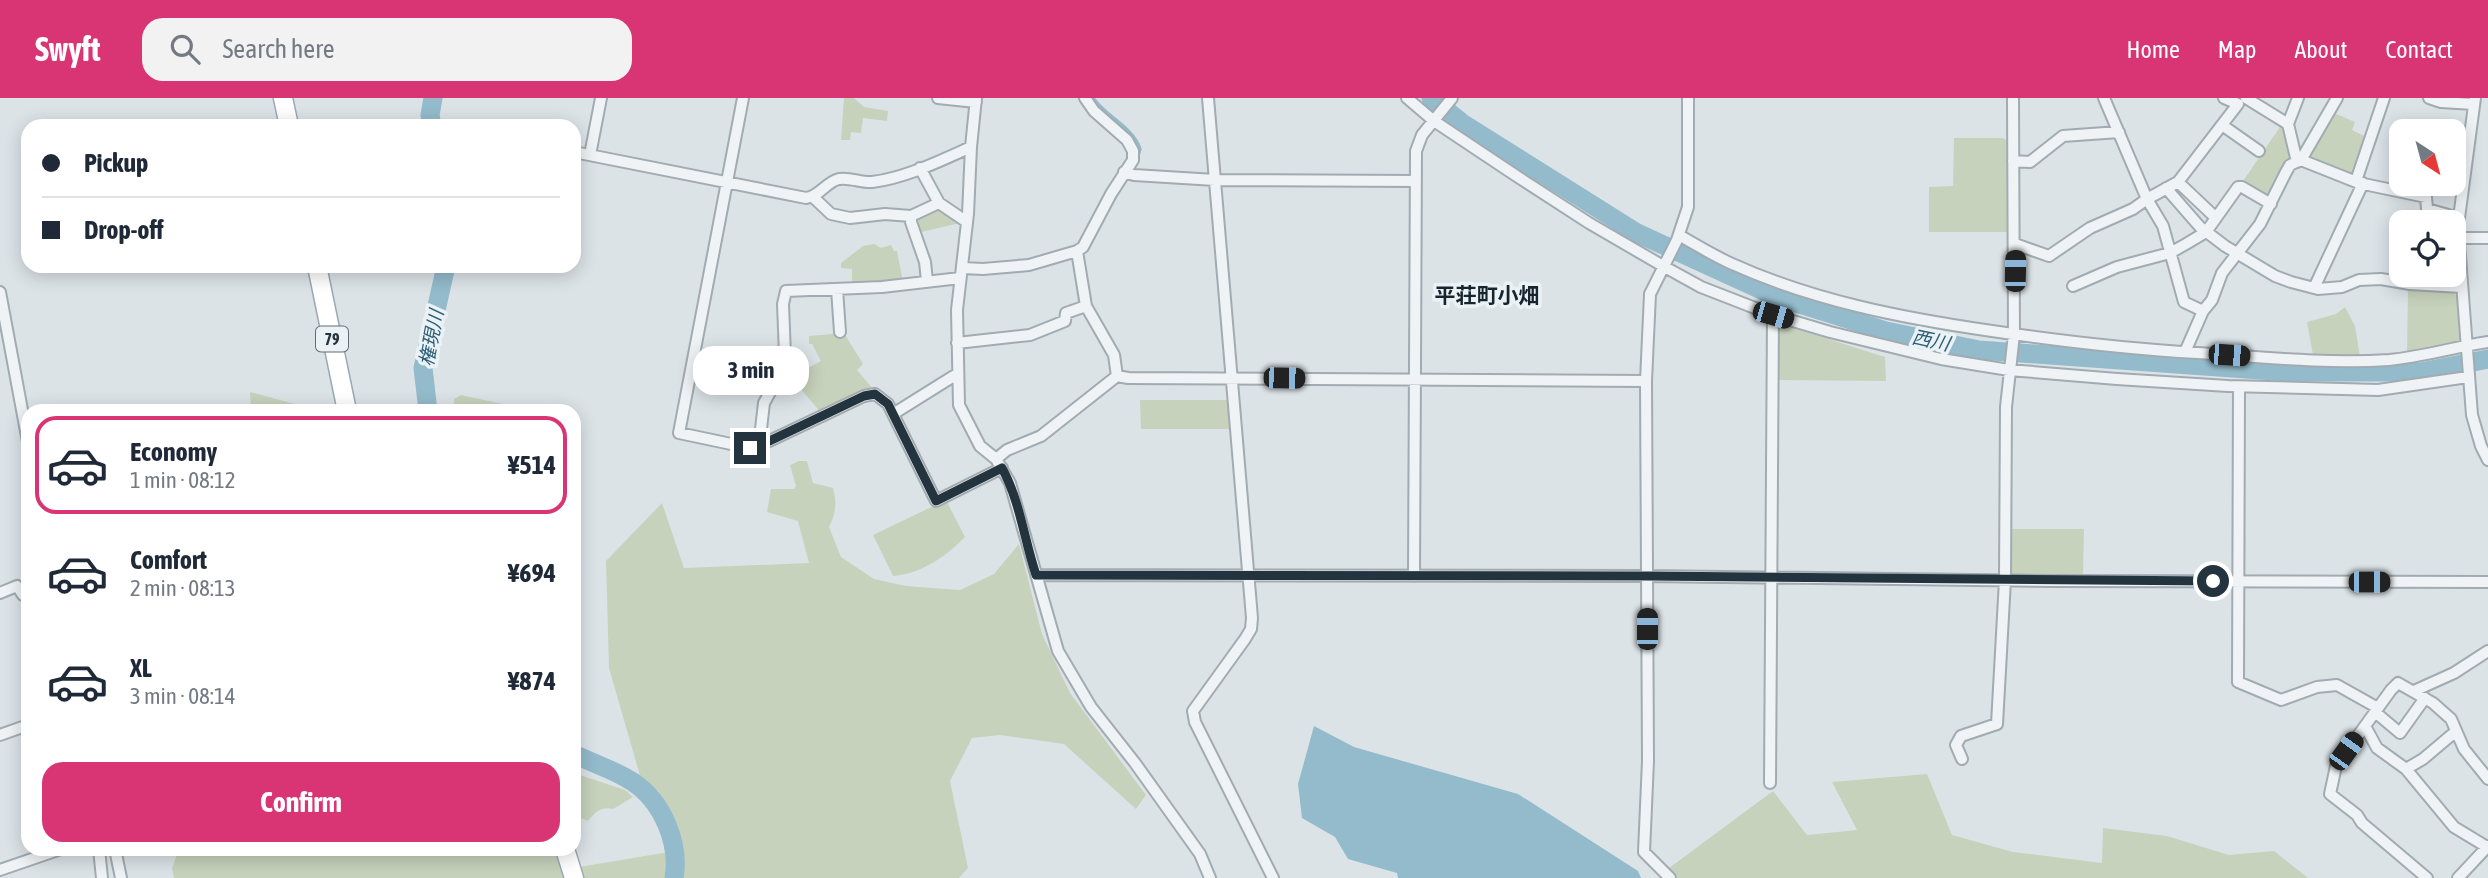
<!DOCTYPE html>
<html lang="en">
<head>
<meta charset="utf-8">
<style>
	body { margin:0; font-family:"Asap Condensed","Noto Sans JP",sans-serif; background:#f2f2f3; color:#1f2937; height:100vh; display:flex; flex-direction:column; font-size:26px; white-space:nowrap }
	* { box-sizing:border-box; margin:0 }
	p { font-size:23px; color:#747a83 }
	.icon { flex:none; width:38px; height:38px; fill:none; stroke:currentColor; stroke-width:2; stroke-linecap:round; stroke-linejoin:round }
	.map { position:relative; flex:1; overflow:hidden }
	.drawer { position:absolute; left:21px; top:306px; width:560px; height:452px; display:flex; flex-direction:column; background:#fff; border-radius:21px; box-shadow:0 4px 18px #0003 }
	.drawer>* { flex:none }
	.banner { position:absolute; left:21px; top:21px; width:560px; height:154px; border-radius:21px; box-shadow:0 4px 18px #0003; display:grid; align-content:center; height:154px; padding:0 21px; background:#fff }
	.needle { width:46px; rotate:144deg }
	.buttons { position:absolute; left:2389px; top:21px; display:grid; gap:14px }
	.buttons a { display:grid; place-items:center; width:77px; height:77px; border-radius:14px; background:#fff; box-shadow:0 4px 18px #0003; font-size:35px }
	.end { position:absolute; width:32px; height:32px; margin:-16px; border:9px solid #24343f; background:#fff; box-shadow:0 0 0 4px #fff }
	.from { border-radius:50% }
	.bubble { position:absolute; height:49px; border-radius:21px; background:#fff; box-shadow:0 4px 18px #0003; font-size:23px; font-weight:700; line-height:49px; text-align:center }
	.car { position:absolute; width:21px; height:42px; margin:-21px -10px; border-radius:9px; box-shadow:0 0 5px 2px #0007; background:linear-gradient(#222 24%,#8ab4d8 0 40%,#222 0 76%,#8ab4d8 0 86%,#222 0) }
	.banner b { display:flex; align-items:center; gap:24px; height:66px; font-size:26px }
	.banner b+b { border-top:2px solid #e0e1e3 }
	.banner i { width:18px; height:18px; background:#1f2937 }
	ul { padding:12px 0 0; list-style:none }
	li { display:flex; align-items:center; gap:21px; height:98px; margin:0 14px 10px; padding:0 7px; border:4px solid transparent; border-radius:21px }
	li div { flex:1 }
	li b { display:block; font-size:26px }
	li em { font-style:normal; font-weight:700 }
	li.current { border-color:#d93473 }
	li>.icon { width:63px; height:63px; stroke-width:1.5 }
	.primary-button { display:flex; gap:14px; margin-top:auto; padding:14px 21px }
	.primary-button a { flex:1; height:80px; border-radius:21px; background:#d93473; color:#fff; font-size:28px; font-weight:700; line-height:80px; text-align:center }
	header { display:flex; align-items:center; gap:42px; box-sizing:border-box; height:98px; padding:0 35px; background:#d93473; color:#fff }
	header strong { font-size:33px }
	nav { display:flex; gap:38px; margin-inline-start:auto; font-size:24px }
	.search { width:490px; height:63px; background:#f2f2f3; display:flex; align-items:center; gap:18px; box-sizing:border-box; padding:0 24px; border-radius:21px; color:#747a83; font-size:26px }
	.map>svg:first-child { display:block }
	.green { fill:#c7d2bc }
	.water { fill:#93bbcb }
	.lines { fill:none; stroke-linecap:round; stroke-linejoin:round }
	.stream { stroke:#93bbcb; stroke-width:3.5 }
	.river { stroke:#93bbcb; stroke-width:19 }
	.street-casing { stroke:#a1abb1; stroke-width:14 }
	.primary-casing { stroke:#9aaab4; stroke-width:21 }
	.street { stroke:#eff3f5; stroke-width:10 }
	.primary { stroke:#fff; stroke-width:18 }
	.route { stroke:#24343f; stroke-width:9 }
	.labels { text-anchor:middle; dominant-baseline:central; stroke-width:7; stroke-linejoin:round; paint-order:stroke }
	.shield { fill:#ebf2f5; stroke:#606d76; stroke-width:2 }
	.shield-label { font-size:16px; font-weight:bold; fill:#24343f }
	.water-label { font-size:19px; font-style:italic; fill:#2b5e76; stroke:#ebf2f5 }
	.quarter-label { font-size:21px; font-weight:bold; fill:#17252f; stroke:#ebf2f5 }
</style>
</head>
<body>
<header>
<strong>Swyft</strong>
<div class="search"><svg class="icon" aria-label="search" viewBox="0 0 24 24"><circle cx="10" cy="10" r="6"/><path d="M15 15l6 6"/></svg>Search here</div>
<nav><a>Home</a><a>Map</a><a>About</a><a>Contact</a></nav>
</header>
<div class="map">
<svg width="2488" height="780" viewBox="0 0 2488 780">
	<rect width="100%" height="100%" fill="#dce3e7"/>
	<!-- green -->
	<path class="green" d="M844 0H854L864 9 888 13 887 23 863 20 861 35 851 34 850 42H841Z
		M2334 15 2355 24 2352 32 2368 40 2355 79 2308 60Z
		M2282 26 2287 29 2293 58 2270 102 2241 86Z
		M1954 40H2003L2010 45 2011 134H1929V89L1953 88Z
		M938 108 960 125 917 135 914 119Z
		M874 146 881 150 891 147 894 153H897L903 184 852 186V171L841 170V165L863 148Z
		M2408 190 2453 195 2457 198 2461 242 2455 247 2407 256Z
		M2345 209 2355 228 2360 259 2313 257 2307 224 2336 216Z
		M1777 225 1885 259 1886 283 1779 282 1775 277Z
		M844 235 863 266 857 272 873 291 821 315 791 279 821 263 812 246H809V238Z
		M250 294 302 308V313H251Z
		M461 297 531 312V313H454V301Z
		M1140 302H1228L1230 331H1141Z
		M799 363H807L813 385 833 390C837 405 836 415 829 429L841 459 874 481 906 488 960 492 994 476 1019 446 1042 536 1070 595 1146 697 1136 711 1064 646 1000 637 972 640 950 683 968 770 959 780H174L172 770 179 751H549L573 770 669 754 645 695 609 570 606 463 662 405 684 470 809 465 798 423 767 414 771 391H794L796 388 790 367Z
		M946 402 965 439 963 441C945 459 920 476 893 478L873 437Z
		M2009 431H2084L2083 477 2009 476Z
		M574 675 625 692 633 699 613 711C602 708 595 714 588 723L574 717Z
		M1927 676 1952 737 2013 754 2102 765 2103 730 2167 738 2229 757 2274 753 2308 780H1660L1661 776 1773 693 1807 737 1857 732 1832 684Z"/>
	<!-- water -->
	<path class="water" d="M1314 628 1354 649 1518 696 1638 773 1641 780H1398L1397 775 1348 761 1335 739 1302 720 1298 686Z"/>
	<g class="lines">
		<!-- stream -->
		<path class="stream" d="M1093 0C1106 19 1133 29 1140 51L1137 61"/>
		<!-- river -->
		<path class="river" d="M1431 0 1462 25 1637 135 1777 199 1886 233 1979 252 2288 274H2421L2488 261
			M432 28 430 17 433 0
			M428 313 423 270 446 168
			M574 656C594 666 615 672 633 684 663 704 680 746 674 780"/>
		<defs>
			<path id="street" d="M743 0 679 335 750 350 759 348 864 298 875 296 888 306 936 403 1002 370
				M938 0 976 4
				M976 0 971 49 968 116 957 212 959 307 980 348 996 361 1010 385 1058 553 1091 609 1135 665 1200 756 1210 780
				M1208 0 1252 520 1251 531 1245 541 1193 613 1195 624 1273 780
				M1407 0 1434 23 1515 77 1589 125 1663 168 1701 189 1773 217 1830 234 1941 261 2009 272 2117 281 2228 288 2378 292 2468 279
				M2104 0 2147 101 2163 128 2184 204 2203 213
				M2246 0 2288 26
				M2429 0 2441 4 2473 6
				M2475 0 2459 120V145L2472 317 2481 348 2488 362
				M2222 27 2259 53
				M574 54 806 100C820 98 826 84 839 81 850 79 861 85 872 84 905 80 940 63 971 49
				M590 57 601 0
				M2301 62 2359 85 2426 99 2427 111 2459 120
				M2013 63 2030 64 2063 38 2119 34
				M2297 64 2288 26 2298 0
				M920 70 939 105 967 124
				M1124 74 1134 77 1215 82 1416 83
				M2356 83 2384 0
				M2178 84 2216 120
				M2166 90 2200 129 2225 148 2275 178 2291 184 2318 191 2342 189 2359 182 2381 181 2410 186 2461 189
				M813 99 831 116 850 120 885 116 911 118 939 105
				M911 118V124L925 164 927 183
				M1679 137C1696 147 1713 157 1730 165 1814 203 1902 220 1992 233 2060 243 2128 251 2198 255 2261 259 2325 266 2389 262 2422 259 2455 249 2488 244
				M2459 140H2488
				M2015 146 2049 158 2090 130 2133 111 2147 101 2178 84 2238 6 2224 0
				M963 170 983 171 1029 167 1077 153
				M2073 188 2117 169 2170 155 2186 146 2206 134 2238 89H2242L2271 106
				M2314 190 2363 85
				M837 191 840 234
				M0 194 28 344
				M957 245 1030 237 1065 223 1066 215 1086 208
				M2185 254 2203 213 2212 202 2222 175 2260 126 2285 76 2290 67 2301 62 2337 0
				M1117 278 1128 280 1646 283
				M2239 289 2238 584 2281 602 2317 589 2337 587 2378 610
				M893 316 957 276
				M759 348 764 305 774 287 785 257 783 206 786 193 882 189 960 180
				M996 361 1007 352 1041 338 1117 278 1114 257 1086 208 1077 153 1083 149 1111 96 1133 62V53L1127 42 1094 13 1085 0
				M1036 477 1647 478 2052 483 2488 484
				M1414 478 1416 53 1422 37 1452 0
				M0 495 17 488 23 497H28
				M2414 593 2454 575 2488 553
				M2375 614 2400 635 2425 600
				M2365 628 2377 650 2406 671 2423 661 2455 634
				M0 637 28 627
				M1962 661 1956 647 1961 638 1997 626 2005 482 2006 309 2014 236 2013 0
				M2406 671 2454 729 2487 749
				M1770 685 1773 217
				M99 751 102 780
				M115 751 121 780
				M0 772 61 751
				M1670 780 1644 754 1648 663 1646 283 1650 196 1677 142 1688 109V0
				M2427 780 2362 725 2357 717 2330 696 2336 668 2391 592 2398 585 2433 605 2451 621 2464 651 2488 681
				M2458 780 2488 748"/>
			<path id="primary" d="M283 0 289 28
				M317 168 347 313
				M565 751 574 780"/>
		</defs>
		<!-- street casing -->
		<use href="#street" class="street-casing"/>
		<!-- primary casing -->
		<use href="#primary" class="primary-casing"/>
		<!-- street -->
		<use href="#street" class="street"/>
		<!-- primary -->
		<use href="#primary" class="primary"/>
	</g>
	<g class="lines">
		<!-- route -->
		<path class="route" d="M750 350 759 348 864 298 875 296 888 306 936 403 1002 370C1020 403 1024 441 1036 477L1647 478 2213 483"/>
	</g>
	<g class="labels">
		<!-- shield labels -->
		<rect class="shield" x="316" y="228.5" width="32" height="25" rx="5"/>
		<g class="shield-label">
			<text x="332" y="241">79</text>
		</g>
		<!-- water labels -->
		<g class="water-label">
			<text transform="translate(431 240) rotate(-79)">権現川</text>
			<text transform="translate(1931 242) rotate(12)">西川</text>
		</g>
		<!-- quarter labels -->
		<g class="quarter-label">
			<text x="1487" y="197">平荘町小畑</text>
		</g>
	</g>
</svg>
<div class="buttons">
<a><svg class="needle" viewBox="-14 -14 28 28"><path d="M0-13l5 13h-10z" fill="#e53935"/><path d="M0 13l5-13h-10z" fill="#747a83"/></svg></a>
<a><svg class="icon" aria-label="locate" viewBox="0 0 24 24"><circle cx="12" cy="12" r="6"/><path d="M12 2v4M12 18v4M2 12h4M18 12h4"/></svg></a>
</div>
<i class="end from" style="left:2213px;top:483px"></i>
<i class="end" style="left:750px;top:350px"></i>
<div class="bubble" style="left:693px;top:248px;width:116px">3 min</div>
<i class="car" style="left:2015px;top:173px;rotate:1deg"></i>
<i class="car" style="left:1773px;top:217px;rotate:106deg"></i>
<i class="car" style="left:2229px;top:257px;rotate:94deg"></i>
<i class="car" style="left:1284px;top:280px;rotate:91deg"></i>
<i class="car" style="left:2369px;top:484px;rotate:90deg"></i>
<i class="car" style="left:1647px;top:531px;rotate:0deg"></i>
<i class="car" style="left:2346px;top:653px;rotate:36deg"></i>
<div class="banner">
<b><i class="from"></i>Pickup</b>
<b><i></i>Drop-off</b>
</div>
<section class="drawer">
<ul>
<li class="current"><svg class="icon" aria-label="car" viewBox="0 0 24 24"><path d="M5 17H2v-5l4-1 3-4h7l3 4 3 1v5h-3M9 17h6M6 11h13"/><circle cx="7" cy="17" r="2"/><circle cx="17" cy="17" r="2"/></svg><div><b>Economy</b><p>1 min · 08:12</p></div><em>¥514</em></li>
<li><svg class="icon" aria-label="car" viewBox="0 0 24 24"><path d="M5 17H2v-5l4-1 3-4h7l3 4 3 1v5h-3M9 17h6M6 11h13"/><circle cx="7" cy="17" r="2"/><circle cx="17" cy="17" r="2"/></svg><div><b>Comfort</b><p>2 min · 08:13</p></div><em>¥694</em></li>
<li><svg class="icon" aria-label="car" viewBox="0 0 24 24"><path d="M5 17H2v-5l4-1 3-4h7l3 4 3 1v5h-3M9 17h6M6 11h13"/><circle cx="7" cy="17" r="2"/><circle cx="17" cy="17" r="2"/></svg><div><b>XL</b><p>3 min · 08:14</p></div><em>¥874</em></li>
</ul>
<div class="primary-button"><a>Confirm</a></div>
</section>
</div>
</body>
</html>
